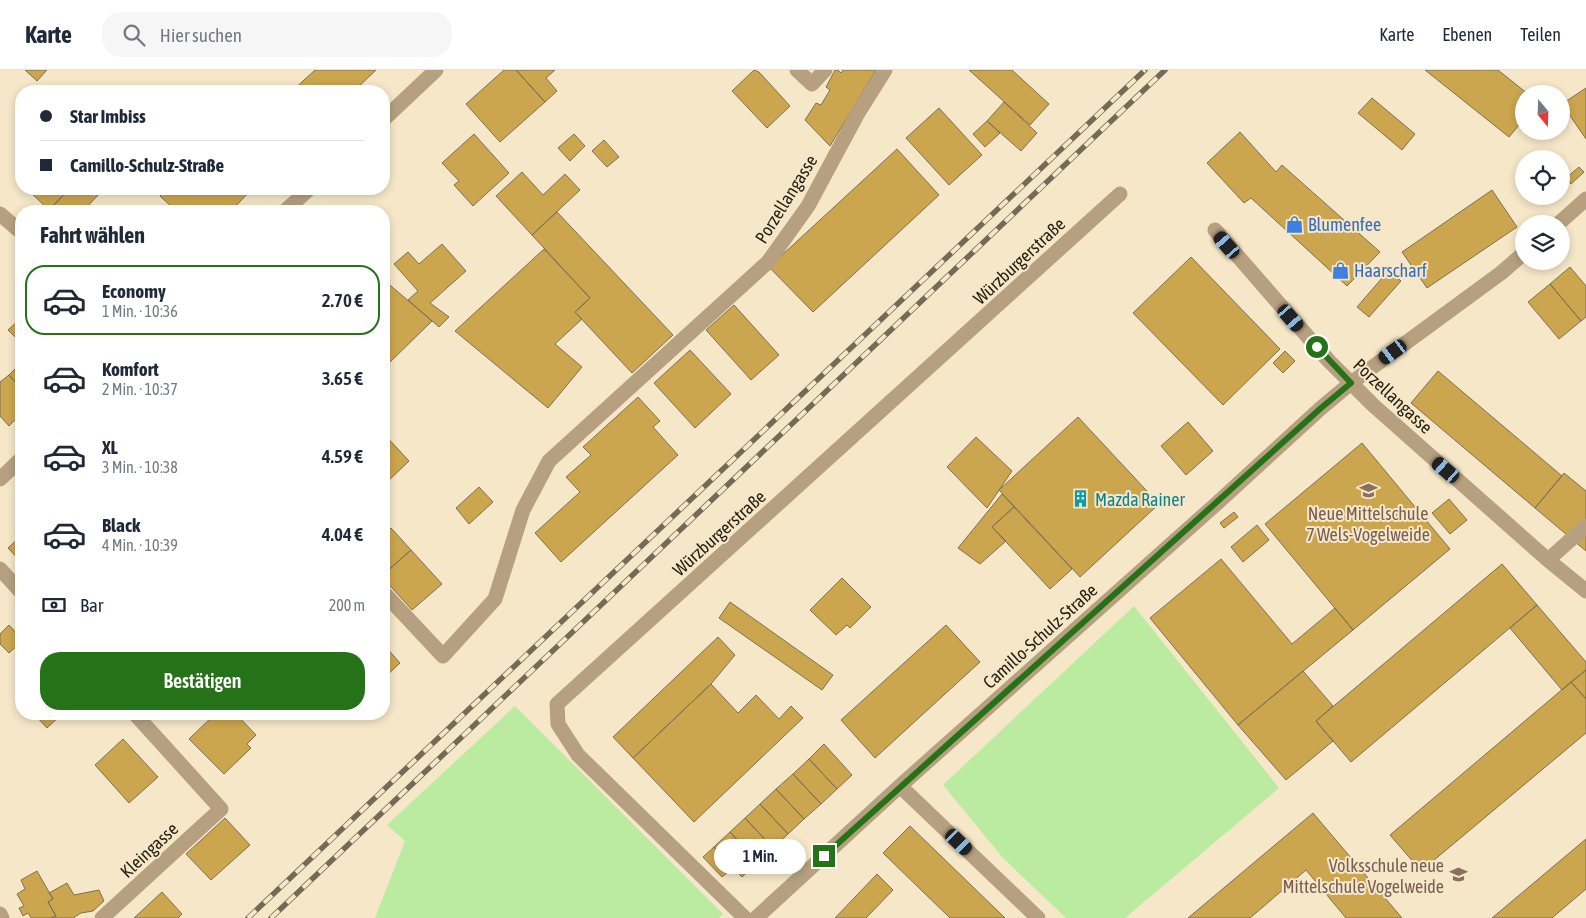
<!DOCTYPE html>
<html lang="de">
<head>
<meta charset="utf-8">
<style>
	body { margin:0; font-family:"Asap Condensed",sans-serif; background:#f6f6f7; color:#1f2937; height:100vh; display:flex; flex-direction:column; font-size:19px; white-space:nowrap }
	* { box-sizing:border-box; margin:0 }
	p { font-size:16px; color:#747a83 }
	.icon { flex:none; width:28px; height:28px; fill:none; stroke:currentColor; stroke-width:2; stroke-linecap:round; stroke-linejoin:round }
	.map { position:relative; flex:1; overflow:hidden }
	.drawer { position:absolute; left:15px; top:135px; width:375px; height:515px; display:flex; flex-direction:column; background:#fff; border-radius:20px; box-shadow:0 2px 8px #0003 }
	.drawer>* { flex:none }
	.top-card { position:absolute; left:15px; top:15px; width:375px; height:110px; border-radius:20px; box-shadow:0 2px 8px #0003; display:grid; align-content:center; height:110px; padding:0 25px; background:#fff }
	.needle { width:32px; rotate:161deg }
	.buttons { position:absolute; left:1515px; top:15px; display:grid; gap:10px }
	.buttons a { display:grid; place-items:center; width:55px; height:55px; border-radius:50%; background:#fff; box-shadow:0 2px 8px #0003; font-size:25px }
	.end { position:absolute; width:22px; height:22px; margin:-11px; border:6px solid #267218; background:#fff; box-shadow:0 0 0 2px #fff }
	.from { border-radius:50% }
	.bubble { position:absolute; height:35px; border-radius:18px; background:#fff; box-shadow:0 2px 8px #0003; font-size:16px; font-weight:600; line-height:35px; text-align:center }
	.car { position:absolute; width:15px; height:30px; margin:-15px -8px; border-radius:6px; box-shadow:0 0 4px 1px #0007; background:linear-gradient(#222 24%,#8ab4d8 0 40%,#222 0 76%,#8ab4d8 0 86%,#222 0) }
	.top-card b { display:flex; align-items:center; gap:18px; height:48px; font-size:19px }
	.top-card b+b { border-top:1px solid #e0e1e3 }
	.top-card i { width:12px; height:12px; background:#1f2937 }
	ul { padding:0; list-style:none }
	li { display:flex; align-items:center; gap:15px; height:70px; margin:0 10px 8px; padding:0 15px; border:2px solid transparent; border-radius:20px }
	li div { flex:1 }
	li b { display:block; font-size:19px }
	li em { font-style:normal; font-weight:600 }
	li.selected { border-color:#267218 }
	li>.icon { width:45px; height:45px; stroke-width:1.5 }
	h2 { padding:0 25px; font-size:22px; line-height:60px }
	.pay { display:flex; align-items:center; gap:12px; height:55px; padding:0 25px; font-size:19px }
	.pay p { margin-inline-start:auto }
	.button { display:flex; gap:10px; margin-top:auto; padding:10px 25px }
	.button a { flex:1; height:58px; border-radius:20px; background:#267218; color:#fff; font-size:20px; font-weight:600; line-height:58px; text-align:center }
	header { display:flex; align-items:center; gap:30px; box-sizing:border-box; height:70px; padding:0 25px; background:#fff; border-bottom:1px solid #e0e1e3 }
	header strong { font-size:24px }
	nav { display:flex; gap:28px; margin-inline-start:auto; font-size:18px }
	.search { width:350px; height:45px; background:#f6f6f7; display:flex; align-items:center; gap:12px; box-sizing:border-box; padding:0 18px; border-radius:20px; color:#747a83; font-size:19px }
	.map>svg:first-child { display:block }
	.green { fill:#baeba1 }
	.building { fill:#cca64f; stroke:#7d7054 }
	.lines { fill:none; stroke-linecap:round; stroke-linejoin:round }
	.minor { stroke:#b6a080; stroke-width:15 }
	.rail-casing { stroke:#736a57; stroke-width:5.5 }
	.rail { stroke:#f6e7c8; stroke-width:4; stroke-dasharray:11; stroke-linecap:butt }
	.route { stroke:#267218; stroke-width:6 }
	.labels { text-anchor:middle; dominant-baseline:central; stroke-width:4; stroke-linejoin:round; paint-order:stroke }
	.street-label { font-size:18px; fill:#231d12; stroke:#f6e7c8 }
	.shop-label { font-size:18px; fill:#366cbe; stroke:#f6e7c8; text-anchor:start }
	.culture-label { font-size:18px; fill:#0d838f; stroke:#f6e7c8; text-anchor:start }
	.education-label { font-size:18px; fill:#785e54; stroke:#f6e7c8 }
</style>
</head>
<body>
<header>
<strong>Karte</strong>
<div class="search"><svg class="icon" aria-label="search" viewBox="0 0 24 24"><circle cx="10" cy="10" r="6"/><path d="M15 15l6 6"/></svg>Hier suchen</div>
<nav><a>Karte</a><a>Ebenen</a><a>Teilen</a></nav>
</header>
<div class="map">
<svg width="1586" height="848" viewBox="0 0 1586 848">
	<rect width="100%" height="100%" fill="#f6e7c8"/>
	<!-- green -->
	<path class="green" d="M1134 536 1279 718 1125 848H1066L1003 788 943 715Z
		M515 636 723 844 719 848H375L405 771 387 755Z"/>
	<!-- building -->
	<path class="building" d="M25 0H47L37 11Z
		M315 0H376L354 21H292Z
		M504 0H516L545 32 500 72 466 34Z
		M516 0H555L546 8 557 21 545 32Z
		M754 0 759 2 790 36 767 58 732 21Z
		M835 0H838L841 3 843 0H876L830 76 805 50 816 33 821 35 830 20 826 17Z
		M969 0H1012L1049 34 1030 55Z
		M1425 0H1498L1528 24H1524V49L1509 67Z
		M1586 18V69L1562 34Z
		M1372 28 1415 64 1402 80 1358 43Z
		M1004 32 1037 63 1021 81 987 51Z
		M939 38 982 85 949 115 906 68Z
		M987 51 1000 63 985 77 973 64Z
		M1240 62 1276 102 1282 95 1380 182 1347 216 1251 128 1244 133 1207 93Z
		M474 64 509 103 473 136 454 115 459 111 442 93Z
		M574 64 585 76 570 91 558 78Z
		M604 70 619 87 607 97 592 81Z
		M897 79 939 125 813 242 769 197Z
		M1579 97 1584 102 1571 114 1566 108Z
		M522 102 543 125 565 104 580 120 532 165 496 126Z
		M27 119H69L49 140Z
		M69 119H104L83 141H46L43 139 46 136 49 140Z
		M167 119H252L231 141H176L160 126Z
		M1492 120 1517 157 1427 218 1402 182Z
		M557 142 673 265 632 303 575 242 590 228 532 165Z
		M442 174 466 201 430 233 449 247 439 257 408 230 418 221 394 194 408 182 419 194Z
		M544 179 590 228 575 242 582 249 555 274 582 297 548 338 455 261Z
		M1191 187 1280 279 1223 335 1133 243Z
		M1570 197 1586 216V247L1581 251 1550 214Z
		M1389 200 1401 211 1369 247 1357 237Z
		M384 210 432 251 384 298Z
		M1550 214 1581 251 1559 269 1528 232Z
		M734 235 779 285 751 310 706 260Z
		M18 251 21 255V273L8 260Z
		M690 280 731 324 695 358 654 313Z
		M1285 281 1295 291 1283 303 1273 293Z
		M21 293V318L9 305Z
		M1438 301 1562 406 1535 438 1411 333Z
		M9 305 21 318V344L9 356 0 346V312Z
		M638 327 660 351 653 357 678 385 561 492 535 463 580 422 566 407 591 385 583 377Z
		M1078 347 1159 434 1080 507 999 420Z
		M1188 352 1213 381 1186 405 1161 376Z
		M385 365 409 391 384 415V366Z
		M976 367 1012 401 987 438 947 397Z
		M1362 373 1450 479 1353 560 1265 454Z
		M1564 403 1586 421V481L1535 438Z
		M479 417 493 432 469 454 456 438Z
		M1002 424 1014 437 992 457 1006 471 980 494 958 478Z
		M1449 429 1467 450 1450 464 1432 443Z
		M1014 437 1072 499 1050 519 992 457Z
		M1234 442 1238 447 1224 458 1220 453Z
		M1257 455 1269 470 1243 492 1231 477Z
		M391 458 411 480 384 504V461L385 463Z
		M21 466V492L8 478Z
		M411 480 442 514 412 540 384 509V504Z
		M1221 489 1292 574 1335 538 1353 560 1238 655 1150 548Z
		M1502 494 1537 535 1351 692 1316 651Z
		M842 508 871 537 850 558 847 555 836 565 810 540Z
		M730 532 833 605 822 620 719 548Z
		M1537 535 1586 592V600L1562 620 1510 558Z
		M9 555 21 568V572L9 583 0 574V564Z
		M946 555 980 592 875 688 841 650Z
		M718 567 735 585 711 614 633 688 613 667Z
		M384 575 400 593 384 608Z
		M1586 600V629L1571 612Z
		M1303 601 1333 636 1316 651 1333 671 1286 710 1238 655Z
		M1571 612 1586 629V663L1421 801 1390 765Z
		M711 614 738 643 756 625 779 649 791 636 803 648 694 752 633 688Z
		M34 644H62L47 658Z
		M215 644H236L256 665 247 674 251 678 224 704 189 669Z
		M123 669 158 707 129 733 95 695Z
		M824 674 852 705 837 719 809 689Z
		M809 689 837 719 821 734 793 704Z
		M793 704 821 734 804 749 776 719Z
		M776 719 804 749 788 764 760 734Z
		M760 734 788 764 773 778 745 748Z
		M1313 743 1402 848H1346L1306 800 1250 848H1188Z
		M225 748 250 775 211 810 186 784Z
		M745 748 773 778 758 792 730 762Z
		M910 756 1005 848H950L883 783Z
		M730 762 758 792 742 807 714 777Z
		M1586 769V819L1552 848H1492Z
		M714 777 733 798 722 807 703 787Z
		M37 801 53 829 48 832 56 846 51 848H31L28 843 23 846 19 838 24 836 17 824 25 819 21 810Z
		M877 804 893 820 866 848H835Z
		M67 813 74 825 99 820 104 831 93 841 81 843 73 848H51L56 846 48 832 53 829 49 823Z
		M162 822 182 844 178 848H134Z"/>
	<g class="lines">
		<!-- minor -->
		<path class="minor" d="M797 0 812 14 825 0
			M384 49 436 0
			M285 141 309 119
			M0 144 21 162
			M1558 154 1586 129
			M1215 160 1329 291 1373 335 1548 490 1586 521
			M0 409 21 389
			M1548 490 1586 456
			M0 499 21 522
			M384 523 443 586 495 529 523 440 549 391 768 192 808 136 858 43 885 0
			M900 716 1038 848
			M0 844 2 848
			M102 848 221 739 135 644
			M745 848 578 685 558 654 557 634 1120 124
			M756 848 900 716 1215 435 1321 338 1351 313 1501 203 1524 183"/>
		<defs>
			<path id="rail" d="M248 848 1145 0
				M271 848 1165 0"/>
		</defs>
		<!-- rail casing -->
		<use href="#rail" class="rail-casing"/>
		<!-- rail -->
		<use href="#rail" class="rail"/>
	</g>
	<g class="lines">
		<!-- route -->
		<path class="route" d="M824 786 1321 338 1351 313 1317 277"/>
	</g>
	<!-- icons -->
	<defs>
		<symbol id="shop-bare" viewBox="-9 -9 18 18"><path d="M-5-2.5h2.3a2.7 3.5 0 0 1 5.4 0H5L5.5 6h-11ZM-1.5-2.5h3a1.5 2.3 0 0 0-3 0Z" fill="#3f7fe0" stroke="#f6e7c8" stroke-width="2.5" paint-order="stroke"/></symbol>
		<symbol id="school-bare" viewBox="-9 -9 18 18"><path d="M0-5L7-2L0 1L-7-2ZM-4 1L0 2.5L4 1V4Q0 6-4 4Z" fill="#8d6e63" stroke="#f6e7c8" stroke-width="2.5" paint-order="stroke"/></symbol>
		<symbol id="building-bare" viewBox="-9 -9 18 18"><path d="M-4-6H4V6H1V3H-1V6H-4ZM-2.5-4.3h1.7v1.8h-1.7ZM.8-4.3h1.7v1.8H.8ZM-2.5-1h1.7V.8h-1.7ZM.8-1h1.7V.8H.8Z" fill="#0f9aa8" stroke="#f6e7c8" stroke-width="2.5" paint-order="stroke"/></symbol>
	</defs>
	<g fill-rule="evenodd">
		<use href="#shop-bare" x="1282" y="142" width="25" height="25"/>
		<use href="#shop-bare" x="1328" y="188" width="25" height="25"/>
		<use href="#school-bare" x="1356" y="408" width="25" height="25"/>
		<use href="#building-bare" x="1068" y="416" width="25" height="25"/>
		<use href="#school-bare" x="1446" y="792" width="25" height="25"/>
	</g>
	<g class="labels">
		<!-- street labels -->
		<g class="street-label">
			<text transform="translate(786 129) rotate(-58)">Porzellangasse</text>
			<text transform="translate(1019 191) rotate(-43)">Würzburgerstraße</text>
			<text transform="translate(1393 326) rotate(43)">Porzellangasse</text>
			<text transform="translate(719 463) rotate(-42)">Würzburgerstraße</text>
			<text transform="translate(1040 566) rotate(-42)">Camillo-Schulz-Straße</text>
			<text transform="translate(149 780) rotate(-43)">Kleingasse</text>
		</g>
		<!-- shop labels -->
		<g class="shop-label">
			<text x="1308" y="154">Blumenfee</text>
			<text x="1354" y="200">Haarscharf</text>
		</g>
		<!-- culture labels -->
		<g class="culture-label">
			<text x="1095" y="429">Mazda Rainer</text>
		</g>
		<!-- education labels -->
		<g class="education-label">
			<text x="1368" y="443">Neue Mittelschule<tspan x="1368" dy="21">7 Wels-Vogelweide</tspan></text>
			<text x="1444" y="795" text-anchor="end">Volksschule neue<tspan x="1444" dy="21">Mittelschule Vogelweide</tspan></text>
		</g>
	</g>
</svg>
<div class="buttons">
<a><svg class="needle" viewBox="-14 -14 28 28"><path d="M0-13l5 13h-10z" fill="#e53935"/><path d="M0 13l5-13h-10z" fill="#747a83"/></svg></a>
<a><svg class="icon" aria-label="locate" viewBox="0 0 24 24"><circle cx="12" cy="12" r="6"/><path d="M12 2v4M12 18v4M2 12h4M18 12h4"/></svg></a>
<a><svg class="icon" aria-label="layers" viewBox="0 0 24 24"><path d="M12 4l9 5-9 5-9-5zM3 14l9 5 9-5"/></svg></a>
</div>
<i class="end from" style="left:1317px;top:277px"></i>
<i class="end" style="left:824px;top:786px"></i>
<div class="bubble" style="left:714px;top:769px;width:92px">1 Min.</div>
<i class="car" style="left:1227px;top:175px;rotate:319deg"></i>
<i class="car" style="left:1291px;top:248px;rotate:139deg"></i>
<i class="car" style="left:1393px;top:282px;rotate:234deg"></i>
<i class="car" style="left:1446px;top:400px;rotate:311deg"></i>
<i class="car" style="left:959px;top:772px;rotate:134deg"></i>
<div class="top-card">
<b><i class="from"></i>Star Imbiss</b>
<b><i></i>Camillo-Schulz-Straße</b>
</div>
<section class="drawer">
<h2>Fahrt wählen</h2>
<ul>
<li class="selected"><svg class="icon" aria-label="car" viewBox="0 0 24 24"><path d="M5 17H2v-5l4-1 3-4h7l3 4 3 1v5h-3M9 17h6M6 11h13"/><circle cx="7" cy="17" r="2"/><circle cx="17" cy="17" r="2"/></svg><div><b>Economy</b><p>1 Min. · 10:36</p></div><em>2.70 €</em></li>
<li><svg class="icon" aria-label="car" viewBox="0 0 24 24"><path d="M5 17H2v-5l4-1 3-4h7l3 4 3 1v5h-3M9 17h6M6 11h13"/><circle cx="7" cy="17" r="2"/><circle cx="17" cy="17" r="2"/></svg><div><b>Komfort</b><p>2 Min. · 10:37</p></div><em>3.65 €</em></li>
<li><svg class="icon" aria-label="car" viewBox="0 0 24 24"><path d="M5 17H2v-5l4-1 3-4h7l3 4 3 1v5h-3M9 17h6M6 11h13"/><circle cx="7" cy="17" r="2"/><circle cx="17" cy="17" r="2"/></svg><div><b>XL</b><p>3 Min. · 10:38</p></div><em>4.59 €</em></li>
<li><svg class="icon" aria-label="car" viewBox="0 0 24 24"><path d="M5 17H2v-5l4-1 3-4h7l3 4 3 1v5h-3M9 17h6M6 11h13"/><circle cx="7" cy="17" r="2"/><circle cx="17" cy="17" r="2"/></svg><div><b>Black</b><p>4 Min. · 10:39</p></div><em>4.04 €</em></li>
</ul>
<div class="pay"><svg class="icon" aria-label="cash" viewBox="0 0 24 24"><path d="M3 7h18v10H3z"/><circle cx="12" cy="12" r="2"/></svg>Bar<p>200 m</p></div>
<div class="button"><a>Bestätigen</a></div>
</section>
</div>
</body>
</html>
